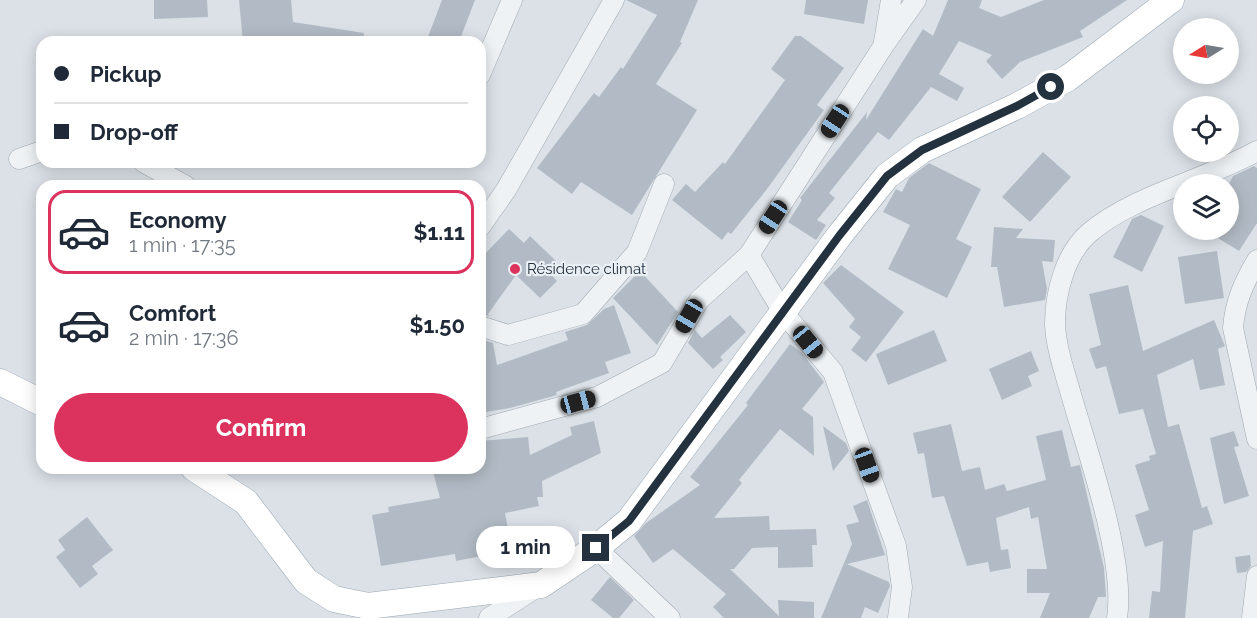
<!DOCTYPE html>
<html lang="en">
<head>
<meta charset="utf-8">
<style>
	body { margin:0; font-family:Raleway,sans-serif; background:#f2f2f3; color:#1f2937; height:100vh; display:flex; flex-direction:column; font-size:22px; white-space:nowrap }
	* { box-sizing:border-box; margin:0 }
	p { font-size:20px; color:#747a83 }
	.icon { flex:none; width:33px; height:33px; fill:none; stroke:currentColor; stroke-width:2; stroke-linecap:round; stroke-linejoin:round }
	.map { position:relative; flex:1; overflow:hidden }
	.sheet { position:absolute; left:36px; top:180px; width:450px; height:294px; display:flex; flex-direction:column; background:#fff; border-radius:18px; box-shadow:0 3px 15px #0003 }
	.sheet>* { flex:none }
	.banner { position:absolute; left:36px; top:36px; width:450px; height:132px; border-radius:18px; box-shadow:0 3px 15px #0003; display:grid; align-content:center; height:132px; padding:0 18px; background:#fff }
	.needle { width:39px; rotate:259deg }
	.fabs { position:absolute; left:1173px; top:18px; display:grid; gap:12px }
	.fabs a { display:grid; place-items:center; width:66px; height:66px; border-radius:50%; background:#fff; box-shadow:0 3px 15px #0003; font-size:30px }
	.end { position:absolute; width:27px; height:27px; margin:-14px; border:8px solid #24313f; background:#fff; box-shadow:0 0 0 3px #fff }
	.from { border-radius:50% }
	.bubble { position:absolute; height:42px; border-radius:21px; background:#fff; box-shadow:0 3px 15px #0003; font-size:20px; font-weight:700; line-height:42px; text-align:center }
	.car { position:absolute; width:18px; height:36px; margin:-18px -9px; border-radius:8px; box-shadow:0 0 4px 2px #0007; background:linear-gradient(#222 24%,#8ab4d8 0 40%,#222 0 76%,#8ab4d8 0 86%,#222 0) }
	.banner b { display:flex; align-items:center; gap:21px; height:57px; font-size:22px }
	.banner b+b { border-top:2px solid #e0e1e3 }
	.banner i { width:15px; height:15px; background:#1f2937 }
	ul { padding:10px 0 0; list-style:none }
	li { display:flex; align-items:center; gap:18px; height:84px; margin:0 12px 9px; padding:0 6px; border:3px solid transparent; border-radius:18px }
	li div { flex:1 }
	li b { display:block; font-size:22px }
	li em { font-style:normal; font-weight:700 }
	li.selected { border-color:#db325e }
	li>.icon { width:54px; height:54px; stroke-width:1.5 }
	.button { display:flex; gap:12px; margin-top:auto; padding:12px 18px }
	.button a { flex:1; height:69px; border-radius:36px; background:#db325e; color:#fff; font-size:24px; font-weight:700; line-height:69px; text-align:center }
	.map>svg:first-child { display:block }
	.building { fill:#b2bbc5 }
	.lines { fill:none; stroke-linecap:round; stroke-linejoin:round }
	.minor-casing { stroke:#a0a9b1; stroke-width:21 }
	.major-casing { stroke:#99a7b4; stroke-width:27 }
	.minor { stroke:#eef2f5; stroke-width:20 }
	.major { stroke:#fff; stroke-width:26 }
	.route { stroke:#24313f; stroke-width:8 }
	.poi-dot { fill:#db325e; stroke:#ebf0f5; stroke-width:2 }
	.labels { text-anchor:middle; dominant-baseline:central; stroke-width:4.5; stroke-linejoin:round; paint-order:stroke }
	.poi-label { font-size:15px; fill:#24313f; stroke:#ebf0f5; text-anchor:start }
</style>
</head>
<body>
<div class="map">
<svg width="1257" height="618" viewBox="0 0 1257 618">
	<rect width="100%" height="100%" fill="#dbe1e7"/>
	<!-- building -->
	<path class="building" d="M154 0H207L208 17 154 19Z
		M239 0H291L293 22 364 33 363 42H243Z
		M442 0H475L459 42H426Z
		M626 0H698L680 42 682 43 656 84 697 110 632 215 581 182 572 194 537 168 594 93 599 97 621 67 623 69 657 15Z
		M806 0H868L864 24 804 14Z
		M948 0H982L979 8 1001 17 1044 0H1127L1080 31 1083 37 1020 62 1002 79 986 61 992 55 959 41 939 74 964 88 957 101 931 87 889 140 878 132 829 193 835 198 817 220 826 225 816 240 788 222 802 200 800 198 867 112 866 120 923 29 933 36Z
		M795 36H801L844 68 817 105 824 110 767 189 731 234 728 232 722 240 672 200 686 184 695 192 723 162 725 164 785 80 771 69Z
		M1043 152 1071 177 1030 222 1002 197Z
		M929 163 981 189 956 239 972 247 947 298 888 269 910 225 883 212 896 189 902 192 909 178Z
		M1254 166 1257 168V223L1239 251 1205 230H1228V186L1233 176Z
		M1141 215 1164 226 1142 272 1113 257 1132 219Z
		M994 227 1023 229 1016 238 1055 240 1053 262 1042 261 1047 289 1045 300 1004 307 997 267H991Z
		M509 229 524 243 530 236 556 261 547 270 557 281 540 298 516 275 488 314 489 316 480 314V259Z
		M1217 251 1224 298 1185 304 1178 257Z
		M841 265 904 312 866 362 851 350 861 337 849 327 855 319 823 283Z
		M640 271 678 312 657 345 613 298Z
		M1128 285 1143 351 1214 320 1225 346 1218 349 1225 385 1200 390 1193 359 1157 375 1168 427 1179 424 1202 508 1207 506 1213 524 1193 531 1185 618H1149L1152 591 1160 592 1163 541 1145 547 1135 515 1149 510 1135 465 1150 460 1149 456 1156 454 1143 409 1119 414 1106 366 1096 369 1089 349 1101 345 1089 294Z
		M614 305 631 353 605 362 609 373 556 392 557 395 510 408 480 413V339L493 343 497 365 568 340 565 332 587 325 604 309Z
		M730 315 746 332 720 357 723 360 713 369 688 343 695 330 702 338Z
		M934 330 947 361 888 385 876 354Z
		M790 344 802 353 824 382 802 409 813 417 814 456 780 429 739 480 742 483 714 518 769 516 770 530 816 529 817 545H812L813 567 778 568V547L752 548 734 569H730L779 616 778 600 814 602V618H724L713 607 726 594 673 549 653 563 634 536 646 523 700 485 690 477 748 405 746 403Z
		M1031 351 1039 371 1028 376 1032 386 1002 400 989 369Z
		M594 421 601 453 542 481 543 497H537L539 506 505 513 512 550 456 561 455 554 381 566 372 515 389 512 388 507 440 498 432 468H480V441L528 437 530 455 572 435 570 427Z
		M951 424 962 471 980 467 985 490 1004 484 1007 491 1046 480 1036 436 1062 430 1071 467 1080 465 1104 568 1106 597H1098L1089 618H1040L1050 593H1027V569H1047L1038 517 1031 519 1029 507 996 518 1001 550 1008 549 1011 568 990 572 988 562 967 566 944 496 932 498 924 453 918 454 913 433Z
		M823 426 846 443 849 451 833 471Z
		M1234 431 1239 446 1234 447 1249 496 1224 504 1210 438Z
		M867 500 885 555 847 564 889 582 890 586 878 613 865 607 861 618H821L852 544 846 525 859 522 853 506Z
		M87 517 113 550 92 566 98 574 80 588 56 557 65 550 58 540Z
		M1250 555 1251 566 1246 572 1237 573 1235 557Z
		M610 577 634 600 619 618H613L591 600Z"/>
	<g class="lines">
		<defs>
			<path id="minor" d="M884 42 891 0
				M480 75 512 0
				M19 159 42 151
				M143 162 186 186
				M480 227 506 190 614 0
				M1257 260C1244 282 1235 302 1233 328L1257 439
				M480 326 508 335 583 314 637 252 664 184
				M480 429 597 397 662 363 699 300 749 255
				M596 548 670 618
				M489 618 537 587
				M898 618 902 587 896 546 833 372 783 312 749 255 884 45 916 0
				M1117 618C1126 559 1087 451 1070 391 1064 370 1056 347 1055 324 1055 293 1065 254 1089 233 1133 195 1206 180 1257 151
				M1252 618 1257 576"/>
			<path id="major" d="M0 382 42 403
				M194 468 246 502 306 581 334 599 368 606 541 585 596 548 629 521 839 236 887 176 922 150 1017 106 1068 78 1171 0"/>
		</defs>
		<!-- minor casing -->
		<use href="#minor" class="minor-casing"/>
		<!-- major casing -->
		<use href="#major" class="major-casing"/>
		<!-- minor -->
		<use href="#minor" class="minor"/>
		<!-- major -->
		<use href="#major" class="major"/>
	</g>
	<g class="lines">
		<!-- route -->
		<path class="route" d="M596 548 629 521 839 236 887 176 922 150 1017 106 1051 87"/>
	</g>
	<!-- markers -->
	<circle class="poi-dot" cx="515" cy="269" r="6"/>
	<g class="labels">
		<!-- poi labels -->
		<g class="poi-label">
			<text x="527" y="269">Résidence climat</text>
		</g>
	</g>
</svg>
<div class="fabs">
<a><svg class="needle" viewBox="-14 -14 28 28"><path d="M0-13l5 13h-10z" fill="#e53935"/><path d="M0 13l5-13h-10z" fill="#747a83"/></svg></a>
<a><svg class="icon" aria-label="locate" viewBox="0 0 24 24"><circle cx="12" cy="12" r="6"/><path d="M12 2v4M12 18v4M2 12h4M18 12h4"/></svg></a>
<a><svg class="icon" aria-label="layers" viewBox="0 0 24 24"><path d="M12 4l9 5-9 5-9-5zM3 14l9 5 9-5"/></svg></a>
</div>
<i class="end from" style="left:1051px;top:87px"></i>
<i class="end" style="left:596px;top:548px"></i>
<div class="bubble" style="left:476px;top:526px;width:99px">1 min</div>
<i class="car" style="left:835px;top:121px;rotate:213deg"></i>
<i class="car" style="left:773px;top:217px;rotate:213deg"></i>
<i class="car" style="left:689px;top:316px;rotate:210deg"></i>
<i class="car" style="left:808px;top:342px;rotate:141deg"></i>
<i class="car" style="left:578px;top:402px;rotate:75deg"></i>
<i class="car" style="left:867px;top:465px;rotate:160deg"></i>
<div class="banner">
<b><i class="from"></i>Pickup</b>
<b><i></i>Drop-off</b>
</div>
<section class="sheet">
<ul>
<li class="selected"><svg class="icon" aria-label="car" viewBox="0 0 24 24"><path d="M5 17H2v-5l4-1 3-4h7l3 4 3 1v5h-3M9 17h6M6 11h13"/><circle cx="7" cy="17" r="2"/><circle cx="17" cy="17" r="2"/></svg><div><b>Economy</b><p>1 min · 17:35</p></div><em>$1.11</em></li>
<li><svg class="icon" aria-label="car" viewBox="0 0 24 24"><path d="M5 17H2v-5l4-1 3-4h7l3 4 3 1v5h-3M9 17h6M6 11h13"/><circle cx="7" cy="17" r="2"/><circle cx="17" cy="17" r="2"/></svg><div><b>Comfort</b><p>2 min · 17:36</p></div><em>$1.50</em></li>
</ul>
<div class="button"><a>Confirm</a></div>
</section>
</div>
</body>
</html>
